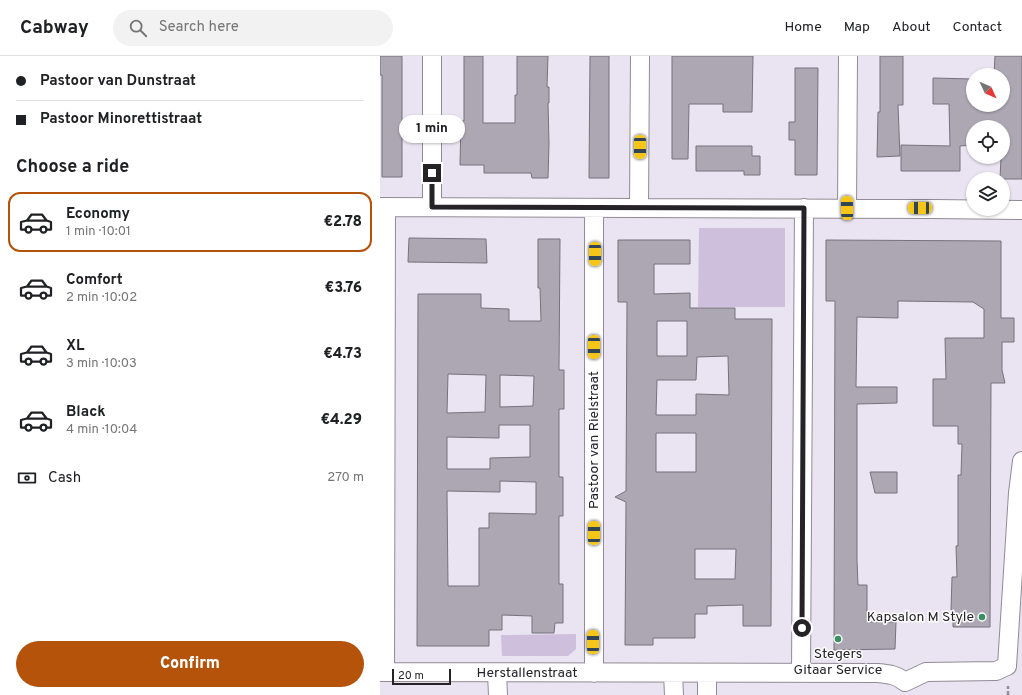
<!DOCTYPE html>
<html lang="en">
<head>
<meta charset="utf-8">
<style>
	body { margin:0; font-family:Overpass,sans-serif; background:#f2f2f2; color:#202124; height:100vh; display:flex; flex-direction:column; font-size:15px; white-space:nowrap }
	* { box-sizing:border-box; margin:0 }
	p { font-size:13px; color:#757577 }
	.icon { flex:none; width:22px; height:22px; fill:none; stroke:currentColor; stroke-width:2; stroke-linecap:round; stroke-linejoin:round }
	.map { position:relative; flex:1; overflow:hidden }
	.details { display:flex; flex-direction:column; background:#fff; width:380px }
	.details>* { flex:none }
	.guide { display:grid; align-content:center; height:88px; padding:0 16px; background:#fff }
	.needle { width:26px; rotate:134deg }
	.fabs { position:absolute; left:586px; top:12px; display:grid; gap:8px }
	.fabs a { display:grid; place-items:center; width:44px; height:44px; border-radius:50%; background:#fff; box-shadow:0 1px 3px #0004; font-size:20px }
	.scale { position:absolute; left:12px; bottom:10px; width:59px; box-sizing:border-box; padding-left:4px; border:2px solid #252328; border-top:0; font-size:11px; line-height:14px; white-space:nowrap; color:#252328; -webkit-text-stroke:3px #fff; paint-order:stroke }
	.end { position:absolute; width:18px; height:18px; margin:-9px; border:5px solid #252328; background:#fff; box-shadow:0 0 0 2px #fff }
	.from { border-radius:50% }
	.bubble { position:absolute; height:28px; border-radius:14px; background:#fff; box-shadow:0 1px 3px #0004; font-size:13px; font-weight:800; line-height:28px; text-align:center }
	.car { position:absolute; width:12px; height:24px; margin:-12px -6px; border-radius:5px; box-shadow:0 0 3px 1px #0007; background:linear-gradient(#f5c518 24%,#345 0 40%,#f5c518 0 76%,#345 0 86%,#f5c518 0) }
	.guide b { display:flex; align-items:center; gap:14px; height:38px; font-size:15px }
	.guide b+b { border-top:1px solid #e0e0e0 }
	.guide i { width:10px; height:10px; background:#202124 }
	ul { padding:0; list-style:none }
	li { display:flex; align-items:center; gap:12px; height:60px; margin:0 8px 6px; padding:0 8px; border:2px solid transparent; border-radius:12px }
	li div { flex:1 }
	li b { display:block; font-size:15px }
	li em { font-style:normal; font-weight:800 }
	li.current { border-color:#b45309 }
	li>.icon { width:36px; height:36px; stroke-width:1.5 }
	h2 { padding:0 16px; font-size:18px; line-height:48px }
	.pay { display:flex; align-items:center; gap:10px; height:44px; padding:0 16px; font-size:15px }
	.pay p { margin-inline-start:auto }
	.primary-button { display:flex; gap:8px; margin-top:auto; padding:8px 16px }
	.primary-button a { flex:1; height:46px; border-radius:24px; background:#b45309; color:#fff; font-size:16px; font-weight:800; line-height:46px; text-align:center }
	header { display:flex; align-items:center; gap:24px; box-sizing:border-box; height:56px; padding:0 20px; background:#fff; border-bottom:1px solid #e0e0e0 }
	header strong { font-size:19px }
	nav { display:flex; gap:22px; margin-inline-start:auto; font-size:14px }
	.search { width:280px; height:36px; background:#f2f2f2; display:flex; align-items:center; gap:10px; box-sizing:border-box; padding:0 14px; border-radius:22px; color:#757577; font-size:15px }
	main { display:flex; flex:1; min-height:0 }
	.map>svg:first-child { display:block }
	.green { fill:#cec0dd }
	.building { fill:#ada7b4; stroke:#77717e; fill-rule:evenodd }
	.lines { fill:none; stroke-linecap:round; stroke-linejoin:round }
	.street-casing { stroke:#918b97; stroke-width:20 }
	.path { stroke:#928d97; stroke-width:2.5; stroke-dasharray:4 2; stroke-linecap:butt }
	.street { stroke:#fff; stroke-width:18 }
	.route { stroke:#252328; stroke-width:5 }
	.poi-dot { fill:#3a8e60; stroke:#fff; stroke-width:1.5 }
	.labels { text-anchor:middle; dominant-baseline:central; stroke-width:3; stroke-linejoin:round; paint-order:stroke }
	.street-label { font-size:14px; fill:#252328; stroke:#fff }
	.poi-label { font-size:14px; fill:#252328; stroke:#fff; text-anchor:end }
</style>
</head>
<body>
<header>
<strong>Cabway</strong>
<div class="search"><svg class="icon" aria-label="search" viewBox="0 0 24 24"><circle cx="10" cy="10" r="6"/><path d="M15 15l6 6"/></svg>Search here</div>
<nav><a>Home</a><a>Map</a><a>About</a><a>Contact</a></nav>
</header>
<main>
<section class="details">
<div class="guide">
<b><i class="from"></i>Pastoor van Dunstraat</b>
<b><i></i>Pastoor Minorettistraat</b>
</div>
<h2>Choose a ride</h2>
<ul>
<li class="current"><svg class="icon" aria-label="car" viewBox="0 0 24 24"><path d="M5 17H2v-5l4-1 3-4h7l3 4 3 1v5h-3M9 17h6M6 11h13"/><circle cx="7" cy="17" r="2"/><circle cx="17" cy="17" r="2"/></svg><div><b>Economy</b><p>1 min · 10:01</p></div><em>€2.78</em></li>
<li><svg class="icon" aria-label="car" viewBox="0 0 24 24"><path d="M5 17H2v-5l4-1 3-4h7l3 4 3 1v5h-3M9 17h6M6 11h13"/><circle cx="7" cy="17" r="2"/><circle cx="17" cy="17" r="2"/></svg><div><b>Comfort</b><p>2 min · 10:02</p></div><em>€3.76</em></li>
<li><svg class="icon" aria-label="car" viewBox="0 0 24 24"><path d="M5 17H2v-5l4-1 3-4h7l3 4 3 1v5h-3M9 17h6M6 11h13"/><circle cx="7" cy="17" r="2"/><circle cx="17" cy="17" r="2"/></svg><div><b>XL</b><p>3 min · 10:03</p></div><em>€4.73</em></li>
<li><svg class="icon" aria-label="car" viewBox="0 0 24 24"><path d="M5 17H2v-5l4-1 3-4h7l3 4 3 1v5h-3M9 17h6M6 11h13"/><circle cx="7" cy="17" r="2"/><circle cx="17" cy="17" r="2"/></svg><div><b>Black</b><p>4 min · 10:04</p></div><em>€4.29</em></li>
</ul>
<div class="pay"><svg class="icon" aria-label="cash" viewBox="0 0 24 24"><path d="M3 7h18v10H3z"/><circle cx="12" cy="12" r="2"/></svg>Cash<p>270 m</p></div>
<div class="primary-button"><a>Confirm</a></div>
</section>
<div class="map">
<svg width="642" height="639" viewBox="0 0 642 639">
	<rect width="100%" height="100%" fill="#eae3f1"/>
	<!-- green -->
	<path class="green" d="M319 172H405V251H318Z
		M196 578V593L188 600H122L121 579Z"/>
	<!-- building -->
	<path class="building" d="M0 0H22V121H2V19H0Z
		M84 0H103V67H135V39H137V0H168L167 31H169V47H168L169 88 168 122H152L151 117H104V109H80L81 65H84Z
		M210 0H229V122H209Z
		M292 0H373L372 56H343V48H309L308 103H292Z
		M500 0H523V49H518L520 100 497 101 498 56H500Z
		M615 0H642V123H620L621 101H623V71H593V89L580 90V115H521V89L570 90 569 48H553V22L593 23V49H623V19H614Z
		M415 12H438L437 119H415V84H409V66H415Z
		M316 90H372V100H380V119H364V115H316Z
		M29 182 106 183 107 207 28 206Z
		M158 183H180L179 314H184V353H179V421H183V460H179V528H183V567H175L174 577H152V560L122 559V574H109V590H37L38 238H101V252L129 253V265H161L160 232H158ZM68 318 106 319 105 356 67 357ZM120 319 154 320 153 350 120 351ZM119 369H150V401L110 402V413H67V381L119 382ZM120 425 156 426V458L109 457V472H99V530H68L67 435 120 436Z
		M238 184H310V208H274V238L310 237V252H355V263H392L391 570H363V549L327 550V558H315V582H273V589H245L246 446 235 441 246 435 247 246H238ZM277 265H307V300H277ZM348 300 349 339 316 338V359H276L277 324H316L317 301ZM276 377H316V416H276ZM315 493H356L355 523H315Z
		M446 184 621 185V262H634V286H622V314L625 327H611L610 571H573V554H571L572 521H577L576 490H578V419H581L582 388H578V370H553V323H566L565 282H604V253L593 246 518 245V262L477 261 476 331H517V347L477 348V504L478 529H487V566H516L515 593 454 594 455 245H446Z
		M490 416H517V437H495Z"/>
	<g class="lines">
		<defs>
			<path id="street" d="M0 151 554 153 642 154
				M52 151V0
				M259 152 260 0
				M467 152 468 0
				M0 616 498 617C509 618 517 619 525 626
				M5 616 6 151
				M117 617 118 639
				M214 617V152
				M293 617 294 639
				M421 617 424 152
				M525 626 546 616 616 615 627 610 638 437 642 405
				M327 639V617"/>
		</defs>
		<!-- street casing -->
		<use href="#street" class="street-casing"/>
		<!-- path -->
		<path class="path" d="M628 639V630"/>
		<!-- street -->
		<use href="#street" class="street"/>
	</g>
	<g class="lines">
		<!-- route -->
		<path class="route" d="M52 117V151L424 152 422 572"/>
	</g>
	<!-- markers -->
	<g class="poi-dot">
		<circle cx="602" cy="561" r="4"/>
		<circle cx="458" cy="583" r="4"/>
	</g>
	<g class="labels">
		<!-- street labels -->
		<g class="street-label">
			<text transform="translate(214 384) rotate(-90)">Pastoor van Rielstraat</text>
			<text x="147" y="617">Herstallenstraat</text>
		</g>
		<!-- poi labels -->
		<g class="poi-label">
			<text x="594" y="561">Kapsalon M Style</text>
			<text x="458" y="598" text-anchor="middle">Stegers<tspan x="458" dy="16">Gitaar Service</tspan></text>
		</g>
	</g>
</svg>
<div class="fabs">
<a><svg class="needle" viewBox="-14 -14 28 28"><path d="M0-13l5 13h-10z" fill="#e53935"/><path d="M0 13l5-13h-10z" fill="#757577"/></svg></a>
<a><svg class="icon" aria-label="locate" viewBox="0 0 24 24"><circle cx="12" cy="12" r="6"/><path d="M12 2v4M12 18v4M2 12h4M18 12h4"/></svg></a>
<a><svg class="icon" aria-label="layers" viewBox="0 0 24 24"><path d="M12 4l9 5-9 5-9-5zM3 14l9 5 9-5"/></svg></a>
</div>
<div class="scale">20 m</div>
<i class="end from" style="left:422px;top:572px"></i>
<i class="end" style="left:52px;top:117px"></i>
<div class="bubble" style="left:19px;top:59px;width:66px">1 min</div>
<i class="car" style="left:260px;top:91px;rotate:180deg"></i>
<i class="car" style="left:467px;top:152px;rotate:359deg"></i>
<i class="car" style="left:540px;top:152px;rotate:270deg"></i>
<i class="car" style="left:215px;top:198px;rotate:180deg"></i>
<i class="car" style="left:214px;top:291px;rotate:180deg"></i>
<i class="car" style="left:214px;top:477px;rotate:0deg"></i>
<i class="car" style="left:213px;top:586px;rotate:0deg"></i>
</div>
</main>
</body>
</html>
